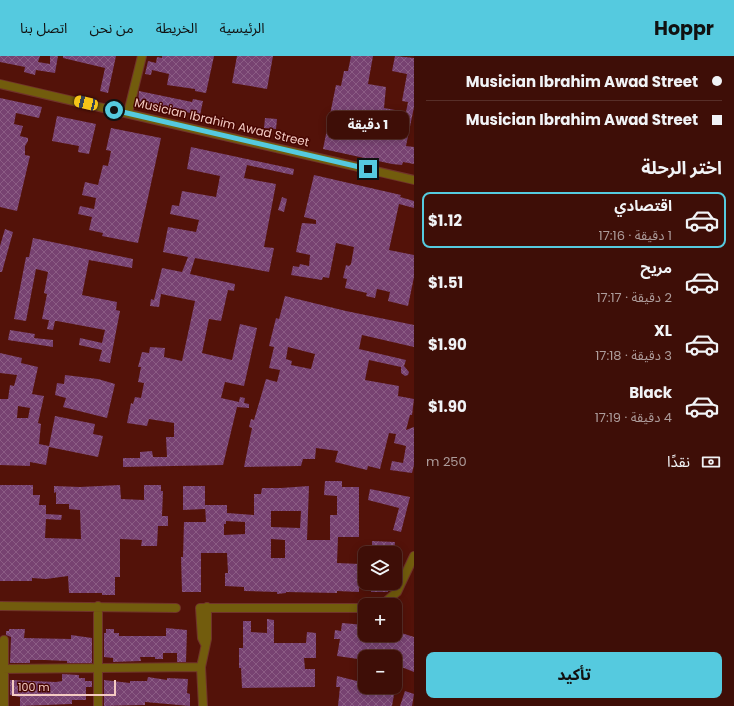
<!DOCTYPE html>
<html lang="ar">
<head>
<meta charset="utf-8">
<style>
	body { margin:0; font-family:Poppins,"Noto Sans Arabic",sans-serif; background:#451711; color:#f1f3f6; direction:rtl; height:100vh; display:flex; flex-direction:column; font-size:15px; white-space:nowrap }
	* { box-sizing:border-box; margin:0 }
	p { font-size:13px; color:#ad9c9b }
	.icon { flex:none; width:22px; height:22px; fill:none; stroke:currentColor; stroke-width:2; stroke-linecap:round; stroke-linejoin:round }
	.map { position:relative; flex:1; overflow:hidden; direction:ltr }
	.sheet { display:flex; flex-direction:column; background:#3e0e07; width:320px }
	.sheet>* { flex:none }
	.guide { display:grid; align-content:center; height:88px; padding:0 12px; background:#3e0e07 }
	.tools { position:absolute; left:358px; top:490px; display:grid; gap:8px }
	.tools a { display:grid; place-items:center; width:44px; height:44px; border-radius:8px; background:#3e0e07; box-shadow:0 2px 10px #0003,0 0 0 1px #572e28; font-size:20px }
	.scale { position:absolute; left:12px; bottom:10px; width:104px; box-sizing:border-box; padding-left:4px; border:2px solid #f4cac2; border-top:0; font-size:11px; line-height:14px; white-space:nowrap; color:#f4cac2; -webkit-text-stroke:3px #470500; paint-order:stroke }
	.end { position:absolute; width:18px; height:18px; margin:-9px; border:5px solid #55cadf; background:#111; box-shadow:0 0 0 2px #111 }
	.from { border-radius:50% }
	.bubble { position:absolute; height:28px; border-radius:8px; background:#3e0e07; box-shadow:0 2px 10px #0003,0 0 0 1px #572e28; font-size:13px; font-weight:700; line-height:28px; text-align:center; direction:rtl }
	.car { position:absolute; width:12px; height:24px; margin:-12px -6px; border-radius:5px; box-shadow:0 0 3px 1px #0007; background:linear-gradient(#f5c518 24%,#345 0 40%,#f5c518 0 76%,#345 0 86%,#f5c518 0) }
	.guide b { display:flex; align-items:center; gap:14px; height:38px; font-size:15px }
	.guide b+b { border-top:1px solid #572e28 }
	.guide i { width:10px; height:10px; background:#f1f3f6 }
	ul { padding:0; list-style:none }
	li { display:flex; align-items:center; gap:12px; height:56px; margin:0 8px 6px; padding:0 4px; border:2px solid transparent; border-radius:8px }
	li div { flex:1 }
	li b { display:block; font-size:15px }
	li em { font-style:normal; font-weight:700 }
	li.selected { border-color:#55cadf }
	li>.icon { width:36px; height:36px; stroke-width:1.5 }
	h2 { padding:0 12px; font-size:18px; line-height:48px }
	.pay { display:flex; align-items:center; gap:10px; height:44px; padding:0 12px; font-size:15px }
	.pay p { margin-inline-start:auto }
	.action { display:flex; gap:8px; margin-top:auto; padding:8px 12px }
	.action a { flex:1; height:46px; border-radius:8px; background:#55cadf; color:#111; font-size:16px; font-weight:700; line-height:46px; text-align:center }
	header { display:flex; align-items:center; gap:24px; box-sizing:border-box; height:56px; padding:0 20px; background:#55cadf; color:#111 }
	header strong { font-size:19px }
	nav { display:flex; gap:22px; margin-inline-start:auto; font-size:14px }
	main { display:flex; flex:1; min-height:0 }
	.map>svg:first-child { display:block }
	.building { fill:url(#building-cross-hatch); fill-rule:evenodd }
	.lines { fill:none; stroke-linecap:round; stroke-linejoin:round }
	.minor-casing { stroke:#70332a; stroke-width:10 }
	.minor { stroke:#725c0d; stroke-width:8 }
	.route { stroke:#55cadf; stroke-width:5 }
	.labels { text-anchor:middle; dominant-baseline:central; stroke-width:3; stroke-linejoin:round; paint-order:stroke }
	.street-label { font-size:12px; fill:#f4cac2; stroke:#470500 }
</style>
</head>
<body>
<header>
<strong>Hoppr</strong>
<nav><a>الرئيسية</a><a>الخريطة</a><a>من نحن</a><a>اتصل بنا</a></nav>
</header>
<main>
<section class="sheet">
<div class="guide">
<b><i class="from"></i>Musician Ibrahim Awad Street</b>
<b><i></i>Musician Ibrahim Awad Street</b>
</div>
<h2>اختر الرحلة</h2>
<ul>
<li class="selected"><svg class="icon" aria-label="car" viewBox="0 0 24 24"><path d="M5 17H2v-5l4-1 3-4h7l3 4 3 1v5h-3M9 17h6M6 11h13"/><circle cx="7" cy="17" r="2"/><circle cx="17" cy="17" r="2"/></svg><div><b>اقتصادي</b><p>1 دقيقة · 17:16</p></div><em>$1.12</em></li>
<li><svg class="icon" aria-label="car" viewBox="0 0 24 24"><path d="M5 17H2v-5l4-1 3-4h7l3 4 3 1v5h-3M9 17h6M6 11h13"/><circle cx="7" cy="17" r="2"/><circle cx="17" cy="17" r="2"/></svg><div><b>مريح</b><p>2 دقيقة · 17:17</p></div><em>$1.51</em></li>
<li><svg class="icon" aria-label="car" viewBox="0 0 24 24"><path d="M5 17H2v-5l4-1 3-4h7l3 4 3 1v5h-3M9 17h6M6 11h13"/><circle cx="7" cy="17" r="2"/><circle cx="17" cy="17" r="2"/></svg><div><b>XL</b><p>3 دقيقة · 17:18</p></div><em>$1.90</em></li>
<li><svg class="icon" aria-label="car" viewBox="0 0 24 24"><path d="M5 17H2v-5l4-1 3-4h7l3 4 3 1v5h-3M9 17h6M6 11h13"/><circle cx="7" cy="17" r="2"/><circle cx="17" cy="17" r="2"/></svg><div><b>Black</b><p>4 دقيقة · 17:19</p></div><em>$1.90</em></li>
</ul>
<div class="pay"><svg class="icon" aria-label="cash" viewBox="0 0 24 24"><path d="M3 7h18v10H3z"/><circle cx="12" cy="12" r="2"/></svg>نقدًا<p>250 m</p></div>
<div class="action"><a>تأكيد</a></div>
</section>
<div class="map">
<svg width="414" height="650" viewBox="0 0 414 650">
	<defs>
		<pattern id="building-cross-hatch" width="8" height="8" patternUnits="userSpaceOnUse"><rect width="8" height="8" fill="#774271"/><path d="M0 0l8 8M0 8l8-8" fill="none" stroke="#8b5c84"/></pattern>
	</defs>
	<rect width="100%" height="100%" fill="#531209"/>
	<!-- building -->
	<path class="building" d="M0 0H40L38 6 50 8V0H58L55 17 36 14 35 19 24 16 25 11 0 6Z
		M63 0H116L108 37 100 35 105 12 63 2Z
		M162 0H214L206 37 195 35V33L167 29 169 18 152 14 151 19 145 18 148 5 156 7 157 1 162 2Z
		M237 0H273L267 33 232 27Z
		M351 0H373L368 28 386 31 384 52 406 56 408 46 402 45 407 18 392 15 395 0 414 2V51L406 90 414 91V108L403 106 402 109 392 108 323 93 336 29 341 30 344 15H348Z
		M139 35 192 46 193 43 203 45 200 59 171 53V52L138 47Z
		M0 42 42 51 39 62 16 57 14 68 23 70 20 80 28 82V85L25 90V99L30 100 17 155 0 151Z
		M57 60 96 68 89 98 78 96 79 90 52 85Z
		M265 62 277 63 276 73 264 72Z
		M111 72 161 82 138 187 102 180 103 177 89 174 92 161 78 158 80 150 94 153 96 142 82 139 85 126 98 129 103 109 108 110 111 95 106 94Z
		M191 91 294 113 293 119 247 109 244 122 276 128 264 191 274 192 269 216 195 202 190 218 235 228 234 235 228 234 221 265 209 263 202 297 232 304 240 268 257 272 244 330 225 326 221 342 239 346 240 341 245 342 244 347 249 348V352L237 351 223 409 123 411V402H140V396L152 395 153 401H167L166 381H174V367L149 363 147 370 127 367 131 347 133 348 135 341 141 342 144 327 138 326 141 311H138L142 296 149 297 150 291 165 292 164 301 182 305 195 245 161 238 159 251 150 250 151 243 154 244 162 212 182 216 188 201 163 196 168 171 196 176 199 164 170 158 172 149 179 150 182 135 216 141 220 120 187 113Z
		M314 119 401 139 400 141 414 145V152L399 148 389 194 414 199V221L408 250 388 245 390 236 377 233 375 242 366 240 367 237 345 232 347 223 343 222 346 209 349 210 351 208 354 191 336 187 329 222 323 221 322 224 291 219 293 210 299 211 300 208 309 210 310 199 296 196 302 167 316 168V164L304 161Z
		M282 141 287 143 284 156 278 154Z
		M5 173 13 176 2 216H0V190Z
		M33 182 133 203 132 212 89 204 82 239 117 246 116 254 120 255 110 307 99 305 102 294 79 289 80 282 102 287 105 274 57 265H55L53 274 47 273 49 264 42 263 47 238 44 237 48 216 36 213 26 265 14 263 26 201H29Z
		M285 240 346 255 414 269V291L362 279 359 293 406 304 404 310 409 316 408 319 405 320 401 317V311L369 304 365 324 399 330 398 340 414 343 412 359H410L406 374 414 371V409L412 417 390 414 392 405 403 407 406 390 394 387 396 378 389 377 380 413 368 410 367 414 335 406 338 395 316 392 315 403H303L301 410 244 411 252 372 249 371 251 363 254 364 266 323 277 326 280 314 269 312 274 291 269 290 276 262 279 263ZM288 291 315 298 311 313 291 309 292 305 286 303Z
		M10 274 35 278 34 282 53 284V291L8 284Z
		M0 297 22 302 21 307 38 311 32 338 44 340 38 367 41 368 39 388 49 390 55 360 95 368 93 378 103 380 98 401 49 391 46 409 30 406V410L0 409V343H8L10 329 14 330 17 319 0 317ZM18 350 30 352 28 362H17Z
		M65 319 98 323 115 328 107 362 63 351 66 342 55 339 57 327 64 328Z
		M325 425H342V431H359V481H338L337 507 360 508V513H365V527H389L388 536H371V533L359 532V536L337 535V537L286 536V537L277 538V536L244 535V531L225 530V517H228L227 497H201V536H182L181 501H183L184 466H206L205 449H227V457L254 459V438H261L262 432H281L309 430 307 484H330V459H337V440L324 439ZM271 455H301L300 472 271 471ZM226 465 245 466V478L224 479V468H226ZM271 483 285 484V502H271Z
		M0 429H33V439H40L39 449H46V458L62 459 61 464 46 463 45 482 81 483 80 454 69 453V448H56V436L54 437V430L80 431 120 429 121 443 144 444V429H161V435H163L162 460H168V470H158L157 490H141L142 484 120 483V521H115V539H102V537H69L68 520 46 523 32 522V525H0Z
		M183 430H205V453L183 454Z
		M370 433 410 441 401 476 393 474 399 452 368 444Z
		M372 485 395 486 394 497H372Z
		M267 563 274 564V587H306L307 576 316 577V602H304L305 613H315V631L242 632 241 612H239V592H243V565H251V576L267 577Z
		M342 567 365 569V579H395V575L414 581V616L399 610 400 606 395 605V601H365V604L337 600 340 583H334L335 574 341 575Z
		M166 572 187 574 186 606H177V597H163V603H155V601H140L141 605 113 606V602L104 601V577H106V573H114V577H119V580H166Z
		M9 573H25L24 582 71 583V579L92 582V607H67V605L45 604H30V607H10L11 581 6 579V575H9Z
		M62 618 79 619V622H85V625H92V631H86V644H72V648L20 650V641L10 639V624L56 626 62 625Z
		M337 620 365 627V631L395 633 392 650H338L340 631H336Z
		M148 621 167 624V622L188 623 187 637 190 638V650L145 646V649H141L104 650V624L130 627V625H147Z
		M405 635 414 638 412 650H400Z"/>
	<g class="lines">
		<defs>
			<path id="minor" d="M0 28 414 124
				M128 57 142 0
				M382 549 397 536 414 500
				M0 550 176 552
				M98 550V650
				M4 584V650
				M205 588 202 582 200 552H365
				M0 613 201 611
				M203 650 201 611 207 583V551"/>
		</defs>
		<!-- minor casing -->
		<use href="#minor" class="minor-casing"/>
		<!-- minor -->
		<use href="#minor" class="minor"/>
	</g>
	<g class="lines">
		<!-- route -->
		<path class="route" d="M114 54 368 113"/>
	</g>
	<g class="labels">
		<!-- street labels -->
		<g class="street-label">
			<text transform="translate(222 66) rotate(13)">Musician Ibrahim Awad Street</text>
		</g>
	</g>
</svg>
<div class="tools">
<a><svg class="icon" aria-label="layers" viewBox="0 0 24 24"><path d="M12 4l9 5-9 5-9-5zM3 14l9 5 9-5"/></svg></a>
<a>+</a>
<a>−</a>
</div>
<div class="scale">100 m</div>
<i class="end from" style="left:114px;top:54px"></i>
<i class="end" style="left:368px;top:113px"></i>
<div class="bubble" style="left:327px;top:55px;width:82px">1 دقيقة</div>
<i class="car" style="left:86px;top:47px;rotate:283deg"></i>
</div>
</main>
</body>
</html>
